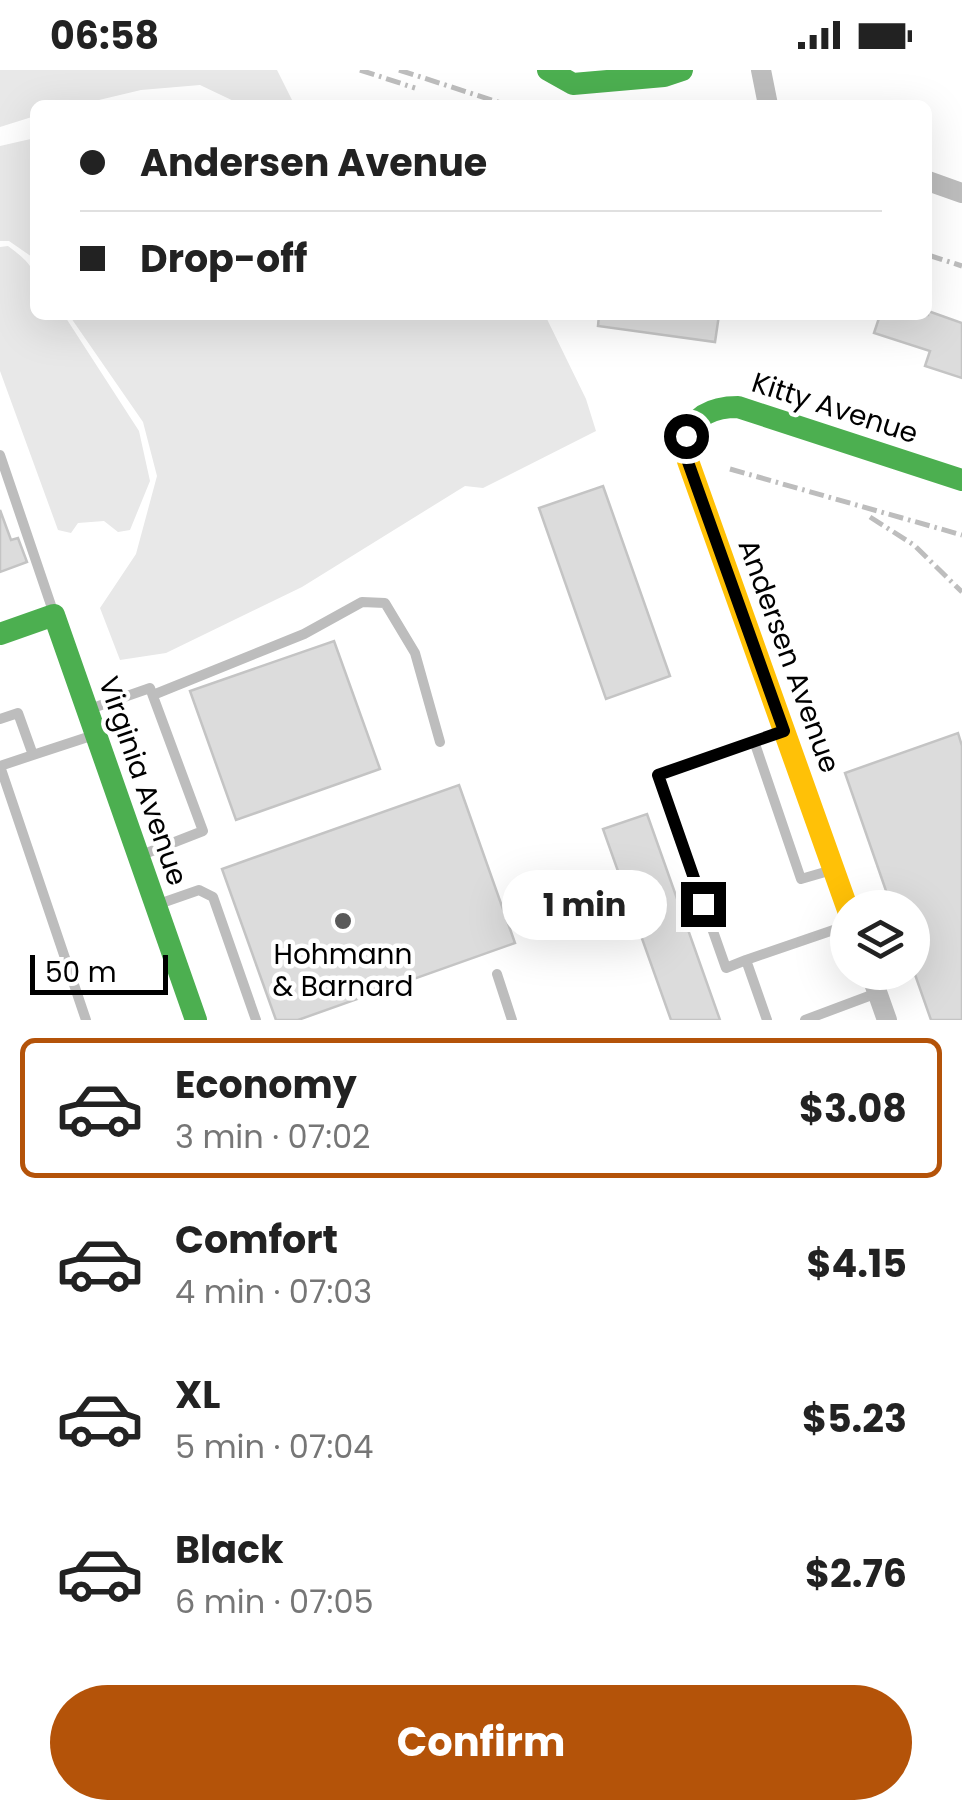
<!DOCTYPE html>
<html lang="en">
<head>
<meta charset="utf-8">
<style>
	body { margin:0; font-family:Poppins,sans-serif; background:#f2f2f2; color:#222; height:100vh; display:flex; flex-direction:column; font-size:38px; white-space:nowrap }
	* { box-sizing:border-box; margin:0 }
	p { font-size:32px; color:#767676 }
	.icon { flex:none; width:55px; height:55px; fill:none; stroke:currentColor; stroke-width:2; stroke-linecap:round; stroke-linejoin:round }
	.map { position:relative; height:950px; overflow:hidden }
	.details { display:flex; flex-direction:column; background:#fff; flex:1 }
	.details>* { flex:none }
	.banner { position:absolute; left:30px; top:30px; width:902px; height:220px; border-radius:15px; box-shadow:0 10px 40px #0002; display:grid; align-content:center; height:220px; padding:0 50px; background:#fff }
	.tools { position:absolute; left:830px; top:820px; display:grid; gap:20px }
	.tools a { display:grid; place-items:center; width:100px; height:100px; border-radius:50%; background:#fff; box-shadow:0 10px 40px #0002; font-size:50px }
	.scale { position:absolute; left:30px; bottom:25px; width:138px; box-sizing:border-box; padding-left:10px; border:5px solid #000; border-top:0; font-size:28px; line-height:35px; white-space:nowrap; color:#000; -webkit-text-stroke:8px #fff; paint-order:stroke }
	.end { position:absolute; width:45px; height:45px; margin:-22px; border:12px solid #000; background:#fff; box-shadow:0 0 0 5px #fff }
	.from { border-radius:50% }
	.bubble { position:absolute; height:70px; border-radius:35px; background:#fff; box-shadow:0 10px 40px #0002; font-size:32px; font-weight:700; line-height:70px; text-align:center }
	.banner b { display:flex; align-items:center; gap:35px; height:95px; font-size:38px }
	.banner b+b { border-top:2px solid #e0e0e0 }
	.banner i { width:25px; height:25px; background:#222 }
	ul { padding:18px 0 0; list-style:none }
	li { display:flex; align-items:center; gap:30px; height:140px; margin:0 20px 15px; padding:0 30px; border:5px solid transparent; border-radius:15px }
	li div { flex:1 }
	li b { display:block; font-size:38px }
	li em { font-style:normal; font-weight:700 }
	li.active { border-color:#b45309 }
	li>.icon { width:90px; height:90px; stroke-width:1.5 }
	.primary-button { display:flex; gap:20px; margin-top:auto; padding:20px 50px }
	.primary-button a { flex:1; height:115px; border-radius:60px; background:#b45309; color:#fff; font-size:40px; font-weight:700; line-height:115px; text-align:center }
	.status { display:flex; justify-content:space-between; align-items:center; height:70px; padding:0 50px; background:#fff; direction:ltr }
	.status svg { height:28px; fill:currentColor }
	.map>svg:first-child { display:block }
	.green { fill:#e8e8e8 }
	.building { fill:#dcdcdc; stroke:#c4c4c4; stroke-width:2.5 }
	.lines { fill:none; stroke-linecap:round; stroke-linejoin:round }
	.lane { stroke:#bdbdbd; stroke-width:10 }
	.street { stroke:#bdbdbd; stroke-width:20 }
	.fast { stroke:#4caf50; stroke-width:22 }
	.slow { stroke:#ffc107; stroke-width:22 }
	.rail { stroke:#bdbdbd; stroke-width:5; stroke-dasharray:15 5 2.5 5; stroke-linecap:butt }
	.route { stroke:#000; stroke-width:12 }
	.poi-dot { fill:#595959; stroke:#fff; stroke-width:4 }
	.labels { text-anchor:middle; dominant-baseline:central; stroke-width:9; stroke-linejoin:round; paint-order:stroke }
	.street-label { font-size:28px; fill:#000; stroke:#fff }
	.poi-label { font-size:28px; fill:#000; stroke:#fff }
</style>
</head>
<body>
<div class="status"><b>06:58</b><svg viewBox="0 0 49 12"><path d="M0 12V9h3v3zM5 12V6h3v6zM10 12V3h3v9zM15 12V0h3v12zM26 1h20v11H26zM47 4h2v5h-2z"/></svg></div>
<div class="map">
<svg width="962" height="950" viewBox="0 0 962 950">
	<rect width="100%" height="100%" fill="#fff"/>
	<!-- green -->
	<path class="green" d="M0 0H277L293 32 299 35H242L200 15 141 20 78 35H35V46L0 57Z
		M35 68V189L9 171H0V76Z
		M8 176C42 201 35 205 35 245H64L139 361 150 411 130 460 118 462 104 451 78 453 71 463 58 460 0 301V177Z
		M69 245H545L586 329 596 361 483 418 465 416 302 517 166 583 120 590 100 538 136 484 157 406 143 352Z"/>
	<!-- building -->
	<path class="building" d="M928 241 962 253V308L925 296 930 281 874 263 880 245H928Z
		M599 245H719L715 272 598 256Z
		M603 416 670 606 606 629 539 438Z
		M0 440 11 470 18 468 27 492 0 502Z
		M334 571 380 699 236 750 190 621Z
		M958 663 962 676V950H931L912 896V838H892L845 703Z
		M459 715 515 873 298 950H276L222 799Z
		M647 744 720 950H671L603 759Z"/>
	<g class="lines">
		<!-- lane -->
		<path class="lane" d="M0 385 54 544
			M153 625 304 564 362 532 385 533 415 583 440 672
			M87 640 150 618 203 761 139 786
			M0 649 18 643 33 685 94 665
			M754 671 801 809 832 800
			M0 696 86 950
			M0 696 33 685
			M156 835 199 820 213 827 256 950
			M746 890 726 898 658 705 783 661
			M497 904 512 950
			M767 950 746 890 848 855
			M805 950 877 923"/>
		<!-- street -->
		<path class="street" d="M761 0 768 35
			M928 111 962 123
			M870 902 887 950"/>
		<!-- fast -->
		<path class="fast" d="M548 0 573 14 664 6 682 0
			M687 368C695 344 714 337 738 337L962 410
			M0 564 54 545 196 950"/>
		<!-- slow -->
		<path class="slow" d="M687 368 688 391 848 840"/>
		<!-- rail -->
		<path class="rail" d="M360 0 415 18
			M399 0 507 35
			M928 185 962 196
			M730 399 962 465
			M870 447 914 475 962 522"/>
	</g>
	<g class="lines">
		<!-- route -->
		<path class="route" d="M686 366 684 378 688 392 784 661 658 705 703 834"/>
	</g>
	<!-- markers -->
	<circle class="poi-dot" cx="343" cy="851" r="10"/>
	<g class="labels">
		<!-- street labels -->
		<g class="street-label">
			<text transform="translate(835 338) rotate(18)">Kitty Avenue</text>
			<text transform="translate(789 586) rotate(70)">Andersen Avenue</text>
			<text transform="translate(143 711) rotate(71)">Virginia Avenue</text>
		</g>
		<!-- poi labels -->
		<g class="poi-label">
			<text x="343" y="884">Hohmann<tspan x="343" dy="32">&amp; Barnard</tspan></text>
		</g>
	</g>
</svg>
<div class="tools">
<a><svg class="icon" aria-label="layers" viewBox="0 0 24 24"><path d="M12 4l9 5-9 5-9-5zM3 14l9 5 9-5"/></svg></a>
</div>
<div class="scale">50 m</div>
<i class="end from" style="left:686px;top:366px"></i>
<i class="end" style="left:703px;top:834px"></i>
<div class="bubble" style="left:502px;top:800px;width:165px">1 min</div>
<div class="banner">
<b><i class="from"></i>Andersen Avenue</b>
<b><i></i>Drop-off</b>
</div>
</div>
<section class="details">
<ul>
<li class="active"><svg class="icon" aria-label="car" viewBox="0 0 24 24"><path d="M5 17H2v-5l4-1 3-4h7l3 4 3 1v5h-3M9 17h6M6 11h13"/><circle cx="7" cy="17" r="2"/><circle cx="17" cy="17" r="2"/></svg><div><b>Economy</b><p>3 min · 07:02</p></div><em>$3.08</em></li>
<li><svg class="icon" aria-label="car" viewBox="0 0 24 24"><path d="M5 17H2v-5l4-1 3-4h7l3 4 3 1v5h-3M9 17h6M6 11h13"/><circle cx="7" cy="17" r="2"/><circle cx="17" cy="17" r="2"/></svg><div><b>Comfort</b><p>4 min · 07:03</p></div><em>$4.15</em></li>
<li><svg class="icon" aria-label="car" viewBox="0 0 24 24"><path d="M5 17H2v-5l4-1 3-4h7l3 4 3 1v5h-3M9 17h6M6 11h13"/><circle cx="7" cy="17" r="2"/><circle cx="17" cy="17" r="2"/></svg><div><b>XL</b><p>5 min · 07:04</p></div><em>$5.23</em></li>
<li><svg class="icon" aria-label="car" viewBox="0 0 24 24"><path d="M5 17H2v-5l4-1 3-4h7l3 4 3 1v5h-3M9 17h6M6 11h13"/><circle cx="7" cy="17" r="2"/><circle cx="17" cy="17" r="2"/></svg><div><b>Black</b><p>6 min · 07:05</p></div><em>$2.76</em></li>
</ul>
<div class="primary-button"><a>Confirm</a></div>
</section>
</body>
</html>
